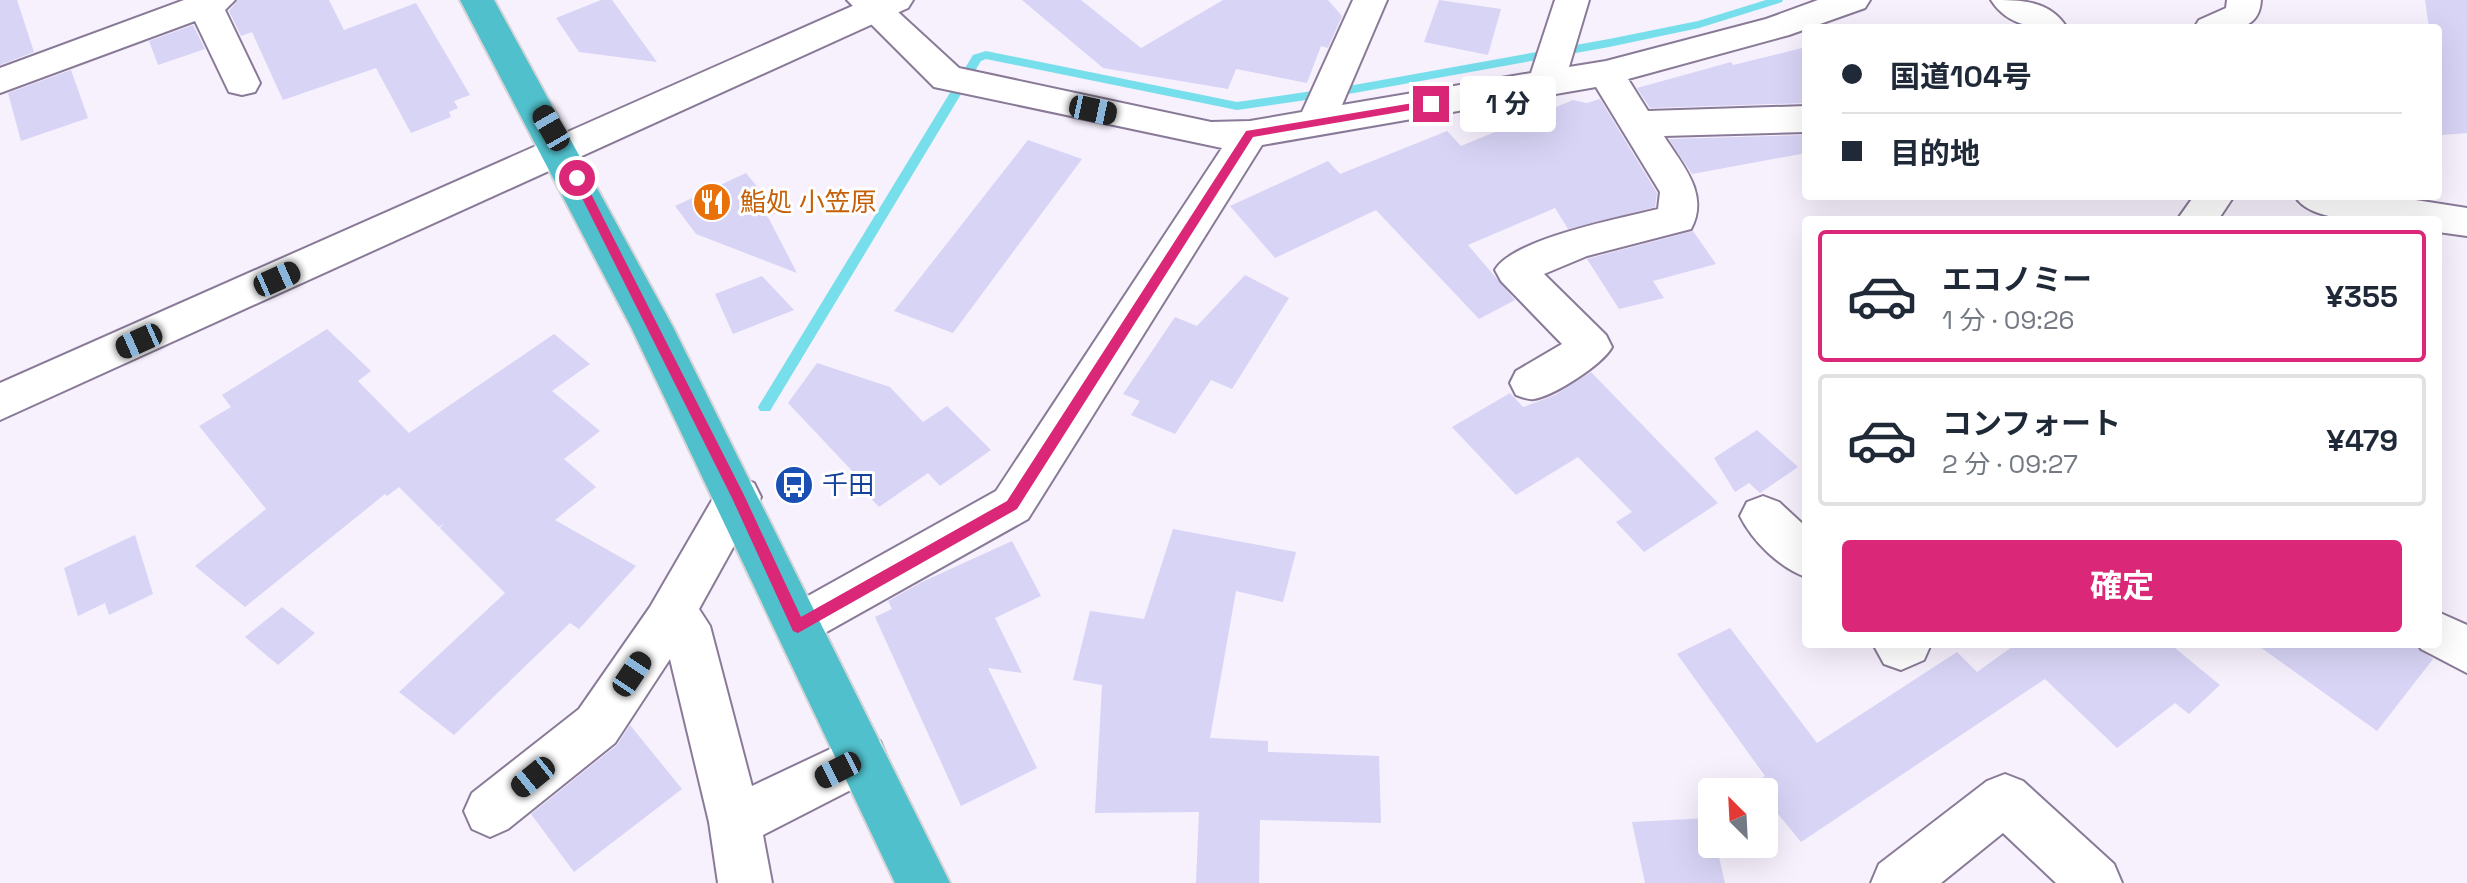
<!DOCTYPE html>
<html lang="ja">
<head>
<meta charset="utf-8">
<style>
	body { margin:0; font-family:"Space Grotesk","Noto Sans JP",sans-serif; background:#f6f6f7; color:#1f2937; height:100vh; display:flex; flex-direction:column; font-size:30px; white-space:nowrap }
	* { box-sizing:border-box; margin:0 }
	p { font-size:26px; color:#747a83 }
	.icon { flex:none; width:44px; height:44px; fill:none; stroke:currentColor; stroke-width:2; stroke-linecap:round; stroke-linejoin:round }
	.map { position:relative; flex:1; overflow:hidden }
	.drawer { position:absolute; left:1802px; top:216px; width:640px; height:432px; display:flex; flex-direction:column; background:#fff; border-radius:8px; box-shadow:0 8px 32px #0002 }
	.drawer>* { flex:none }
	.guide { position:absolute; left:1802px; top:24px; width:640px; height:176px; border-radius:8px; box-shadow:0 8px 32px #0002; display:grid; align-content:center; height:176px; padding:0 40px; background:#fff }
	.needle { width:52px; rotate:336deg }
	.tools { position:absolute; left:1698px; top:778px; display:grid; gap:16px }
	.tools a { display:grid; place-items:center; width:80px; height:80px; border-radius:8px; background:#fff; box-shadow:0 8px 32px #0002; font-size:40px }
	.end { position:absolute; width:36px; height:36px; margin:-18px; border:10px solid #db2777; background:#fff; box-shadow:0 0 0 4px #fff }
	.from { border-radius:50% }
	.bubble { position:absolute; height:56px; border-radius:8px; background:#fff; box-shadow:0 8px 32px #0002; font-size:26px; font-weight:700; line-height:56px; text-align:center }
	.car { position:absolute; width:24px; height:48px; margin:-24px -12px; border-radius:10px; box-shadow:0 0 6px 2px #0007; background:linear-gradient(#222 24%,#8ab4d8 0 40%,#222 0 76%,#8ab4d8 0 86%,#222 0) }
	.guide b { display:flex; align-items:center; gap:28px; height:76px; font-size:30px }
	.guide b+b { border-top:2px solid #e0e1e3 }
	.guide i { width:20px; height:20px; background:#1f2937 }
	ul { padding:14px 0 0; list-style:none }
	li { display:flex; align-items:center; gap:24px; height:132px; margin:0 16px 12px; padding:0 24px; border:4px solid #e0e1e3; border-radius:8px }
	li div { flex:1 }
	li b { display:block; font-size:30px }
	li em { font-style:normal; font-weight:700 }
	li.active { border-color:#db2777 }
	li>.icon { width:72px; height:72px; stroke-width:1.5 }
	.button { display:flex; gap:16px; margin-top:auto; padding:16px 40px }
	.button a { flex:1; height:92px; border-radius:8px; background:#db2777; color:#fff; font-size:32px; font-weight:700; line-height:92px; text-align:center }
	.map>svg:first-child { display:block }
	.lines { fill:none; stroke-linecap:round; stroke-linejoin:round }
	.stream { fill:#77deeb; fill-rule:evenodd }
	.building { fill:#d8d4f6 }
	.minor-casing { stroke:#897a97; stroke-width:4 }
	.tertiary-casing { stroke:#897a97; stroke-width:4 }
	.trunk-casing { stroke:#d4d3d5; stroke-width:4 }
	.minor { fill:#fff; fill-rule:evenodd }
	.tertiary { fill:#fff; fill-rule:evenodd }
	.trunk { fill:#50c0cc; fill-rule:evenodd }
	.route { fill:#db2777 }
	.labels { text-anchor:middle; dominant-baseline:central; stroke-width:6; stroke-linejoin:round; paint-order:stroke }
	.food-label { font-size:26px; fill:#c56008; stroke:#fff; text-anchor:start }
	.transit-label { font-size:26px; fill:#164399; stroke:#fff; text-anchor:start }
</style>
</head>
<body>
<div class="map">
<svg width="2467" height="883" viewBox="0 0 2467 883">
	<rect width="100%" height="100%" fill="#f7f0fd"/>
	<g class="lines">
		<!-- stream -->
		<path class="stream" d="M1766 0H1783L1782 2 1699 28 1609 47 1354 93 1237 110 986 59 981 61 770 411H760L758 407 973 55 986 51 1237 102 1354 85 1609 39 1698 21Z"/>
	</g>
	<!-- building -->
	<path class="building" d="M0 0H17L34 52 0 65Z
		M238 0H329L344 30 416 3 470 95 454 101 458 108 449 112 451 117 411 133 376 68 283 100 252 32 241 36 229 11Z
		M601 0H612L657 62 579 52 556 18Z
		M1022 0H1081L1141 48 1223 0H1328L1342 16 1328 48 1321 46 1307 83 1236 69 1228 89 1103 68Z
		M1439 0 1501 9 1488 55 1424 42Z
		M2425 0H2467V133L2442 135 2438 101V28H2429Z
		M193 25 205 49 158 65 149 41Z
		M1806 47V103L1650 108 1637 88 1731 62 1733 65Z
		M71 70 88 118 21 141 8 93Z
		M1600 99 1657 193 1655 207 1568 229 1555 208 1468 245 1515 300 1479 319 1376 210 1275 258 1230 206 1328 161 1340 174 1447 131 1461 146 1573 100 1587 103Z
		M1806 135V153L1692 174 1669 139Z
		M1028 140 1082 159 953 333 894 311Z
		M746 173 778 212 768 217 797 273 696 234 675 206Z
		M1693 231 1716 264 1653 281 1664 298 1619 309 1587 259Z
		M1245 275 1289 298 1232 389 1211 380 1175 434 1131 415 1140 401 1123 394 1175 317 1197 326Z
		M762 276 794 310 733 334 715 294Z
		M327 329 371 371 358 381 409 433 554 334 590 364 552 391 600 431 564 459 596 487 555 520 636 566 579 629 570 623 454 735 399 692 505 593 440 528 444 523 439 527 399 487 387 496 385 494 245 607 195 566 266 509 199 426 231 407 222 395Z
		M817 363 890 387 923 422 947 406 991 450 940 486 928 473 879 507 851 477 855 474 788 403Z
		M1591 372 1718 503 1644 552 1616 522 1632 512 1578 457 1516 495 1452 427 1510 393 1523 407 1555 395Z
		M1757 430 1798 467 1760 493 1749 483 1735 492 1714 458Z
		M1173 529 1296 552 1283 602 1236 591 1210 738 1268 741V752L1379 756 1381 823 1260 820 1259 883H1196L1199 812 1095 813 1102 685 1073 680 1090 611 1144 619Z
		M135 535 153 594 109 615 105 603 78 616 64 568Z
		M1012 541 1041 596 995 618 1022 673 988 668 1037 768 961 806 875 617 892 609 888 601 922 582Z
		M282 607 315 633 278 665 245 637Z
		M1730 628 1817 743 1957 652 1977 672 2012 647 2009 644H2170L2220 685 2189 714 2175 703 2117 748 2045 679 1801 842 1764 797V792L1753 784 1765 776 1677 654Z
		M2256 644H2414L2433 659 2377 731Z
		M630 725 682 789 574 872 531 814 617 745Z
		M1709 818 1712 844H1716L1725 883H1645L1632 822Z"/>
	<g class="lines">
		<defs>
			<path id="minor" d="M184 0H235L225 10 260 83 255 92 242 95 229 92 195 21 0 93V68Z
				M847 0H885L959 68 1211 122 1250 121 1302 112 1353 0H1387L1342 105 1531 73 1555 0H1589L1569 67 1606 61 1766 19 1818 0H1870L1865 8 1789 35 1628 79 1648 111 1806 106V132L1664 136C1682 165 1710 194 1691 229L1587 256 1544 274 1606 335 1612 347C1603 364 1554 396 1534 399 1528 400 1522 397 1516 395L1510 383 1516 371 1562 344 1501 281 1495 270C1512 239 1622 218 1658 209L1660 192 1596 87 1262 145 1028 519 798 648 781 641 774 626 781 611 996 491 1222 148 934 87Z
				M1991 0C2021 0 2050 0 2067 28 2037 28 2009 28 1991 0Z
				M2227 0H2261C2259 37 2222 28 2194 28L2199 20 2226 8Z
				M2194 196H2234L2218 220H2177Z
				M2295 196H2390L2467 208V236L2438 232V220C2404 220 2313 229 2295 196Z
				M738 478 754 483 761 497 699 609 710 626 752 786 862 734 880 741 887 758 880 775 763 835 772 883H718L709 822 670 659 615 743 508 829 490 837 472 829 464 811 472 793 579 709 650 607 722 483Z
				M1763 496 1779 502 1806 527V577C1780 568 1752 541 1740 516L1747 502Z
				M2438 612 2467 625V673L2421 649 2418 644H2438Z
				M1873 644H1931L1924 660 1901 670 1884 664Z
				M2005 774 2023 781 2114 864 2122 883H2056L2003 833 1941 883H1871L1879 864 1987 781Z"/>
			<path id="tertiary" d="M866 0H913L908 8 0 420V383Z"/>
			<path id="trunk" d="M460 0H494L673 327 950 883H895L631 327Z"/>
		</defs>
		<!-- minor casing -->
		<use href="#minor" class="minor-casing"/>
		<!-- tertiary casing -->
		<use href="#tertiary" class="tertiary-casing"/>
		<!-- trunk casing -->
		<use href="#trunk" class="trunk-casing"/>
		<!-- minor -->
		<use href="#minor" class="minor"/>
		<!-- tertiary -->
		<use href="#tertiary" class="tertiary"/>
		<!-- trunk -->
		<use href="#trunk" class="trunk"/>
	</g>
	<!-- route -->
	<path class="route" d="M1431 100 1435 106 1253 137 1017 509 798 633 793 631 732 498 572 178 577 174 583 178 743 493 801 617 1007 501 1246 131Z"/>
	<!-- icons -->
	<defs>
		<symbol id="restaurant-disc" viewBox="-11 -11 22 22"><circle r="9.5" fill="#e8710a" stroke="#fff"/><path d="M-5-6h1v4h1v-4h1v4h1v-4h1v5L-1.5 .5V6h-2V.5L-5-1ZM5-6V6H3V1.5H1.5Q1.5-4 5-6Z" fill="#fff"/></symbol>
		<symbol id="bus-disc" viewBox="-11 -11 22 22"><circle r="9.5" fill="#1a4fb4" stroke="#fff"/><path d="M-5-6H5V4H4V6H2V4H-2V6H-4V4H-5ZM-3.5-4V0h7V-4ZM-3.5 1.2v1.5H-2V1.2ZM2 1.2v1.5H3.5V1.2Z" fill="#fff"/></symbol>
	</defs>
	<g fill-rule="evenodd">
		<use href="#restaurant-disc" x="690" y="180" width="44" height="44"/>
		<use href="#bus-disc" x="772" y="463" width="44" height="44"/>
	</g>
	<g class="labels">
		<!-- food labels -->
		<g class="food-label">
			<text x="740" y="202">鮨処 小笠原</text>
		</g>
		<!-- transit labels -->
		<g class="transit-label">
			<text x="822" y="485">千田</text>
		</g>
	</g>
</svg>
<div class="tools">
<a><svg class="needle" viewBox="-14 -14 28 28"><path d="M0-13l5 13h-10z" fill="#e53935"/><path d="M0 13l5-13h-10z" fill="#747a83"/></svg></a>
</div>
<i class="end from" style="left:577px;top:178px"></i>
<i class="end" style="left:1431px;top:104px"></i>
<div class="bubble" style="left:1460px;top:76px;width:96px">1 分</div>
<i class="car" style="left:1093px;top:110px;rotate:102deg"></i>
<i class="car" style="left:551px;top:128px;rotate:330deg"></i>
<i class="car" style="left:277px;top:279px;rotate:66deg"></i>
<i class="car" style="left:139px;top:341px;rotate:246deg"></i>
<i class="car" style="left:632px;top:674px;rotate:34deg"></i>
<i class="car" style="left:838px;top:770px;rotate:243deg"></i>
<i class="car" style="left:533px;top:777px;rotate:231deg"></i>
<div class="guide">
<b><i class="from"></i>国道104号</b>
<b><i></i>目的地</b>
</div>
<section class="drawer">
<ul>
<li class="active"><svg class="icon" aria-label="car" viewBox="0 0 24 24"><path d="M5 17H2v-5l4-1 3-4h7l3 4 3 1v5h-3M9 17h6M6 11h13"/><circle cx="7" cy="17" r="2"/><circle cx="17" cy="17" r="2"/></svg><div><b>エコノミー</b><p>1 分 · 09:26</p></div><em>¥355</em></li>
<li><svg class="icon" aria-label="car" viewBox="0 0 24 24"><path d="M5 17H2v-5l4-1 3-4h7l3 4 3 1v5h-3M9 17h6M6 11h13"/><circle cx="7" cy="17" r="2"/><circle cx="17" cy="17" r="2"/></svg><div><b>コンフォート</b><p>2 分 · 09:27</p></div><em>¥479</em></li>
</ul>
<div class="button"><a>確定</a></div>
</section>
</div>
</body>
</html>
